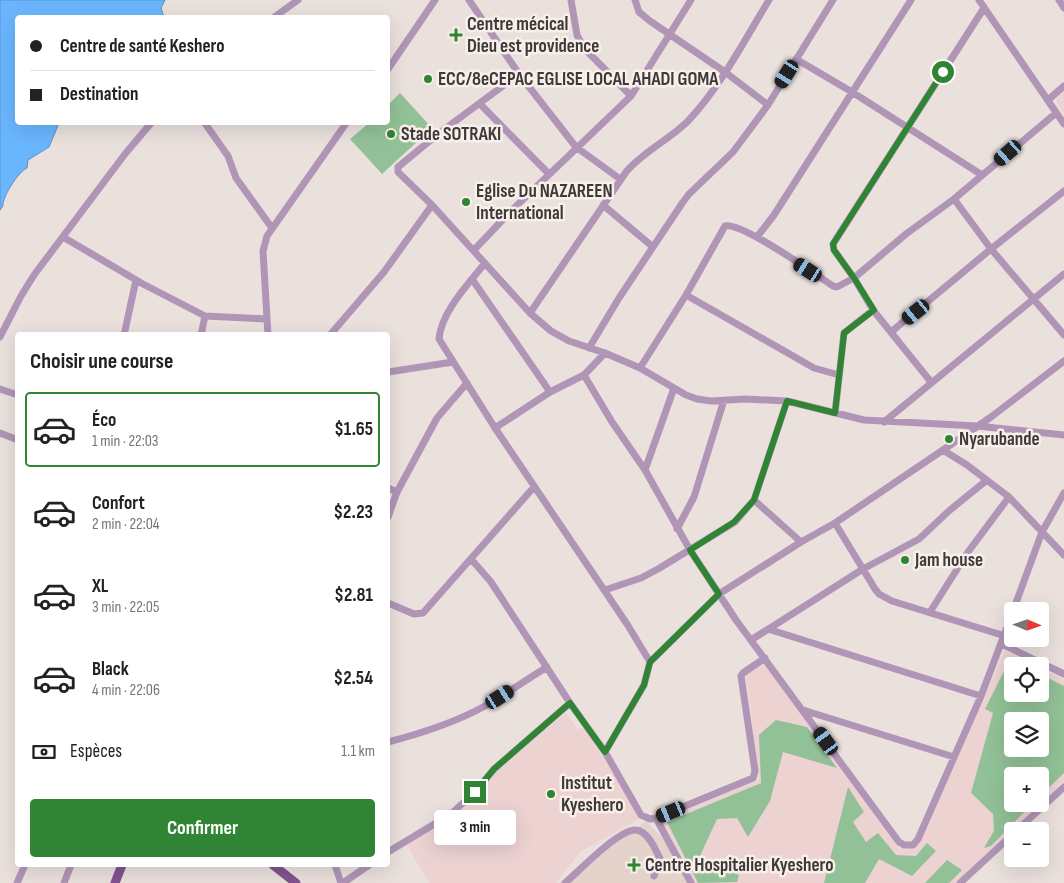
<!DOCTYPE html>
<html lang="fr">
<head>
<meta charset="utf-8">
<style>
	body { margin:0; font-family:"Sofia Sans Condensed",sans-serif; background:#f2f2f2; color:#222; height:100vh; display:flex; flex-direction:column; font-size:19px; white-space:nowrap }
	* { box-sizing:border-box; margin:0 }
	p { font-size:16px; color:#767676 }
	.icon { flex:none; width:28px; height:28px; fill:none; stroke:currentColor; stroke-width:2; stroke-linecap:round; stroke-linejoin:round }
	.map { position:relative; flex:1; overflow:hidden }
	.drawer { position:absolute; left:15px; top:332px; width:375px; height:535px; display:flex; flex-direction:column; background:#fff; border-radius:5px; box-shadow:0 5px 20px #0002 }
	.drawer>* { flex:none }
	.hud { position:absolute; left:15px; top:15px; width:375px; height:110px; border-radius:5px; box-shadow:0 5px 20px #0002; display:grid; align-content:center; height:110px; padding:0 15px; background:#fff }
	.needle { width:32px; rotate:92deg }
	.fabs { position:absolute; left:1004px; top:602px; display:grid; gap:10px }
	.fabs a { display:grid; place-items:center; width:45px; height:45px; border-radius:5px; background:#fff; box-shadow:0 5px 20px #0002; font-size:25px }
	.end { position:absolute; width:22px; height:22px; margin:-11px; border:6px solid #2f8533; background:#fff; box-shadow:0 0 0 2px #fff }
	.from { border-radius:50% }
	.bubble { position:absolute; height:35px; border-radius:5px; background:#fff; box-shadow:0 5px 20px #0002; font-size:16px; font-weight:700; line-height:35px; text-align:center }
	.car { position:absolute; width:15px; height:30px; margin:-15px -8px; border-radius:6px; box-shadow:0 0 4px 1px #0007; background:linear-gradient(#222 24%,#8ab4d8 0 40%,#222 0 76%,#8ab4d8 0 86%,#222 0) }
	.hud b { display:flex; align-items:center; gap:18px; height:48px; font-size:19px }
	.hud b+b { border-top:1px solid #e0e0e0 }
	.hud i { width:12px; height:12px; background:#222 }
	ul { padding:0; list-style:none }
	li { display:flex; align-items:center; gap:15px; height:75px; margin:0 10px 8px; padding:0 5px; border:2px solid transparent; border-radius:5px }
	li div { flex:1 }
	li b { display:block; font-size:19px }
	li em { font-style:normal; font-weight:700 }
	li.on { border-color:#2f8533 }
	li>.icon { width:45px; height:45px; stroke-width:1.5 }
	h2 { padding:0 15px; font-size:22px; line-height:60px }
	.pay { display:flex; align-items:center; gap:12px; height:55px; padding:0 15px; font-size:19px }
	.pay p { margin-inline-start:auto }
	.action { display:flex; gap:10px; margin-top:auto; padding:10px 15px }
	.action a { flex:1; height:58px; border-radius:5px; background:#2f8533; color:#fff; font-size:20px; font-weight:700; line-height:58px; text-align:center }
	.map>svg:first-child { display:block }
	.built { fill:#e4d3cb }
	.education { fill:#edd2d2; fill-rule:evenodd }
	.green { fill:#92c197; fill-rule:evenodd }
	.water { fill:#6ab6fe; stroke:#5d91c3 }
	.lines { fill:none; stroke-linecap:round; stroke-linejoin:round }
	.minor { stroke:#b095b7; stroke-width:7 }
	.major { stroke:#83528f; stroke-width:9 }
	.route { stroke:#2f8533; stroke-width:6 }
	.poi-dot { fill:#2f8533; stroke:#f8efea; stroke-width:2 }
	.labels { text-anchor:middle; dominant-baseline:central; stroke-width:5; stroke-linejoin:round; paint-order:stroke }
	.poi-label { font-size:19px; font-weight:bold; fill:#3e3a39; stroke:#f8efea; text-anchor:start }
</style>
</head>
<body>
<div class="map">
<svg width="1064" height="883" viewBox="0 0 1064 883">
	<rect width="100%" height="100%" fill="#eae1dd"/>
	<!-- built -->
	<path class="built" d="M646 821 662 838 689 883H569L609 848Z"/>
	<!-- education -->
	<path class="education" d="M1064 92V114L1057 103 1056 99Z
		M1005 651 1037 666H1012V694H1040V668L1064 679V781L1040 803V776H1012V804H1040L955 883H694L662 820 759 779 746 675 765 663 900 849 916 848ZM1012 721H1040V749H1012Z
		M566 713 578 730 584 727 641 818 580 852 556 883H429L405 842 455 818 497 771Z"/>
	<!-- green -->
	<path class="green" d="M400 93 432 128 382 174 350 139 369 123 388 122V105Z
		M1010 659 1024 666H1012V694H1040V674L1064 686V773L1040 796V776H1012V804H1032L991 846 984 848 994 831 993 814 971 793 993 713 985 709ZM1012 721H1040V749H1012Z
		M776 720 807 727 837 768 783 752 770 801 748 837 737 818 717 819 699 858 739 875 737 882 698 883 667 822 761 783 759 735Z
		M848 787 864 812 853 822 866 842 878 833 896 855 916 856 927 843 936 851 912 876 879 859 865 883H824Z
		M947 860 962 870 949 883H925Z"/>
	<!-- water -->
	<path class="water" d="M0 0H165L161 8 164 17 18 18V122L59 123 49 147 28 160 27 168C19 171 2 197 3 206L0 210Z"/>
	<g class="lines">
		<!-- minor -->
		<path class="minor" d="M469 0 519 74 576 147 620 179
			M571 0 577 35 584 48 631 96
			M635 0 639 12 650 21 725 72 768 105
			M979 0 1064 124
			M1059 0 1064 8
			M273 18 298 0
			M796 59 852 92 982 175
			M388 69 435 0
			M519 74 438 134 398 167V172L432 205 530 313 551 331 569 341 605 353 640 368 686 395 697 399 711 401 745 399 787 401 864 420 977 426 1064 435
			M1048 100 1064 86
			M480 104 549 174
			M204 122 228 156 236 178 272 228
			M954 199 991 249 1064 335
			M603 205 653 247
			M63 237 143 284 205 316 267 319
			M757 237 774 215 911 0
			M474 250 511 211 631 96 691 0
			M485 263C469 283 441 312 439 339L495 428 627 624 650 662
			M472 279 550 392
			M686 295 814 368 839 375
			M530 313 626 172C644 151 669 140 688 121 721 86 744 41 769 0
			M891 332 991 249 1064 191
			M124 335 136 280
			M201 335 205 316
			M268 335 263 251 267 236 347 122
			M330 335 384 272 432 205
			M0 337 21 296 34 275 125 154 152 122
			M589 348 619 298 683 202 689 194 733 152 768 105 833 0
			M640 368 686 295 725 226C742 222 815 274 833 286L837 287 854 278 906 234 954 199 1056 113
			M388 372 453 362
			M584 375 612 422 645 470 690 550 736 620 899 842 904 845H913L918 839 981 696 1012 614
			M931 382 873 310 854 278 834 250 833 244 984 8
			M0 389 18 395
			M835 413 844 333 873 310
			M884 422 1064 274
			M495 428 550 392 584 375 605 353
			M0 433 18 440
			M943 450 967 465 1009 497 1064 555
			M645 470 674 388
			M388 488 397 492
			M754 500 801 542
			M388 517 397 492 437 418 467 383
			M835 523 875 589 879 594 892 601 1005 636
			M677 529 694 497 724 400
			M471 559 491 582 570 703 605 752 641 815 650 819 656 818 691 883
			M605 590 641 578 658 569 735 522 754 500 787 401
			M388 603 414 614 423 613 534 487
			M1013 611 1042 532 1064 493
			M930 612 968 552 1009 497
			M768 629 981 696
			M751 640 863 569 919 539 950 510 987 480
			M1002 644 1064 674
			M803 710 954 757
			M388 742C419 734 456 722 485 706 506 694 526 680 547 667
			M605 752 644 685 650 662 719 594 801 542 835 523 943 450 991 417 1064 361
			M656 818 753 778 755 771 741 676 743 673 765 658
			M1016 831 1064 787
			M388 852 451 814 475 792 494 769 570 703
			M335 865 341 883
			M17 883 25 865
			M64 883 71 865
			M343 883 369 865
			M565 883C578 872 620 828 636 830 648 831 656 850 660 859L654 876
			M960 883 1012 835"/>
		<!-- major -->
		<path class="major" d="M273 865 296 883
			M115 883 122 865"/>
	</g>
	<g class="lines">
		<!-- route -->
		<path class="route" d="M475 792 494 769 570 703 605 752 644 685 650 662 719 594 690 550 734 522 754 500 787 401 835 413 844 333 874 310 854 278 834 250 833 244 943 72"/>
	</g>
	<!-- markers -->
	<g class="poi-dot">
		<path d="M453.5 27.5h5v5h5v5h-5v5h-5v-5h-5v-5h5z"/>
		<circle cx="428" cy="79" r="5"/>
		<circle cx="391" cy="134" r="5"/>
		<circle cx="466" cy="202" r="5"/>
		<circle cx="949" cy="439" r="5"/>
		<circle cx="905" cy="560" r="5"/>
		<circle cx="551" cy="794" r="5"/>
		<path d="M631.5 857.5h5v5h5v5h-5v5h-5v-5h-5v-5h5z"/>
	</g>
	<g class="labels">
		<!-- poi labels -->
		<g class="poi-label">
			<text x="467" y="24">Centre mécical<tspan x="467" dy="22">Dieu est providence</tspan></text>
			<text x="438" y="79">ECC/8eCEPAC EGLISE LOCAL AHADI GOMA</text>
			<text x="401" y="134">Stade SOTRAKI</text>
			<text x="476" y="191">Eglise Du NAZAREEN<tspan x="476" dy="22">International</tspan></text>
			<text x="959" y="439">Nyarubande</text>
			<text x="915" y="560">Jam house</text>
			<text x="561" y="783">Institut<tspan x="561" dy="22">Kyeshero</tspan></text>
			<text x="645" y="865">Centre Hospitalier Kyeshero</text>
		</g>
	</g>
</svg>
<div class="fabs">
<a><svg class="needle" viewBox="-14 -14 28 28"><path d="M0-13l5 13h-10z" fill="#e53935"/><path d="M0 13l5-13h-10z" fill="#767676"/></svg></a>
<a><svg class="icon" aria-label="locate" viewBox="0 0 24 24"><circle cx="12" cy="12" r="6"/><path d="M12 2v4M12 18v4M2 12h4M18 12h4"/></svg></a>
<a><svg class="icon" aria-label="layers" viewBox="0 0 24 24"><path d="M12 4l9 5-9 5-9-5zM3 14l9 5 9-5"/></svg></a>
<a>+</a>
<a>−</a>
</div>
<i class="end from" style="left:943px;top:72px"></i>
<i class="end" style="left:475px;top:792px"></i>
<div class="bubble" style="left:434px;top:810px;width:82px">3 min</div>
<i class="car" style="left:787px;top:74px;rotate:212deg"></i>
<i class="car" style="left:1008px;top:153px;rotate:229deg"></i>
<i class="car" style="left:808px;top:270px;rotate:302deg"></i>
<i class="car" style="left:916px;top:312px;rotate:231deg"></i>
<i class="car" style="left:500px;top:697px;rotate:58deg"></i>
<i class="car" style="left:826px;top:741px;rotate:324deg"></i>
<i class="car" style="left:671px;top:812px;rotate:248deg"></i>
<div class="hud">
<b><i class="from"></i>Centre de santé Keshero</b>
<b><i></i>Destination</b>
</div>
<section class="drawer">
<h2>Choisir une course</h2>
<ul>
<li class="on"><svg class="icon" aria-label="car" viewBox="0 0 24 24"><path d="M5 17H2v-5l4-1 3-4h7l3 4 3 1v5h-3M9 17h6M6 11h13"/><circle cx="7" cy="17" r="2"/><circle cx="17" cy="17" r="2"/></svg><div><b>Éco</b><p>1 min · 22:03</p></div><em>$1.65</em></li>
<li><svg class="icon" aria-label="car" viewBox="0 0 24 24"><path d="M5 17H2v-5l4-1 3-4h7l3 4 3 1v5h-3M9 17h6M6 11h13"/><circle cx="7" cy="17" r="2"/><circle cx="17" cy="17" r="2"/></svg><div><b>Confort</b><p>2 min · 22:04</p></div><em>$2.23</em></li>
<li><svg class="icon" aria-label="car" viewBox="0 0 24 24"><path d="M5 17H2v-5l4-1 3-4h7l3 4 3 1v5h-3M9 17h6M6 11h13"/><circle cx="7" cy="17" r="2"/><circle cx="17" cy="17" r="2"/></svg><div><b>XL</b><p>3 min · 22:05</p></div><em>$2.81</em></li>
<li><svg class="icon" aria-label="car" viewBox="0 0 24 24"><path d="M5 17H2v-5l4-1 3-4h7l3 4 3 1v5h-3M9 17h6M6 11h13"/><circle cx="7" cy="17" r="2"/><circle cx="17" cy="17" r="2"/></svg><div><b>Black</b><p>4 min · 22:06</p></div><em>$2.54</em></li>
</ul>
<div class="pay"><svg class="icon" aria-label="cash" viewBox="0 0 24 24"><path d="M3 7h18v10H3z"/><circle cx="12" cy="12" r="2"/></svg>Espèces<p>1.1 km</p></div>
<div class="action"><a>Confirmer</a></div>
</section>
</div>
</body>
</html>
